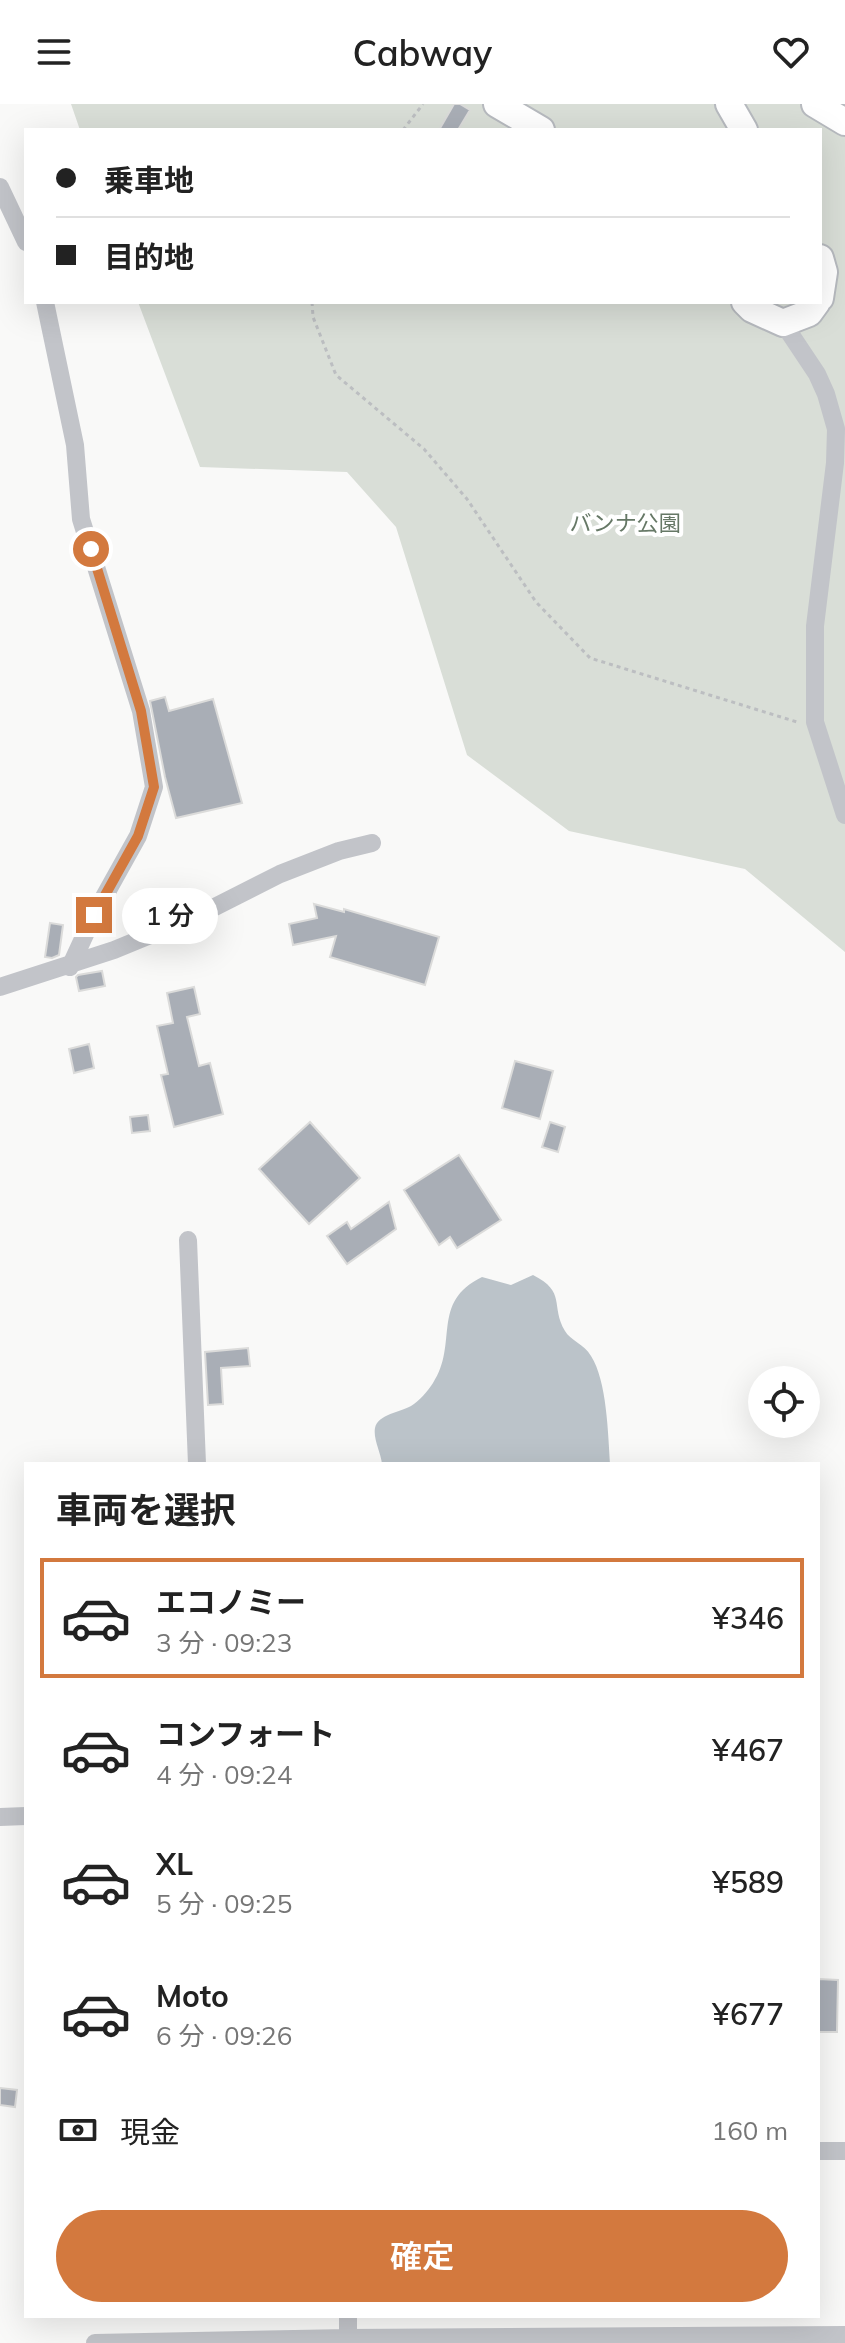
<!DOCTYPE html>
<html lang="ja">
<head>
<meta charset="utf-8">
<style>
	body { margin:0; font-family:Mulish,"Noto Sans JP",sans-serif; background:#f2f2f2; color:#222; height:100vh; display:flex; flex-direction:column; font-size:30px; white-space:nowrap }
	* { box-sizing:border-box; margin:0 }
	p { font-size:26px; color:#767676 }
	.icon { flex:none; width:44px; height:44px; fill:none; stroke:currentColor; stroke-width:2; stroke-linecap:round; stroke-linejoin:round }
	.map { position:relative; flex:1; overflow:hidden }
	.details { position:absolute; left:24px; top:1358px; width:796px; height:856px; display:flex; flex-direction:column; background:#fff; border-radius:0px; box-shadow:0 8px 32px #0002 }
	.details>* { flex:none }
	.hud { position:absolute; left:24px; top:24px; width:798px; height:176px; border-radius:0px; box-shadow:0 8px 32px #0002; display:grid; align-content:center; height:176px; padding:0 32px; background:#fff }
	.controls { position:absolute; left:748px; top:1262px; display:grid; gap:16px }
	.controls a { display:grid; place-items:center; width:72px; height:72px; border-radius:50%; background:#fff; box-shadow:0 8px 32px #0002; font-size:40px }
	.end { position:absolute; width:36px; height:36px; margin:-18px; border:10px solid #d3793e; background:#fff; box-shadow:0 0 0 4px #fff }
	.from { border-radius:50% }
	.bubble { position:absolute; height:56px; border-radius:28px; background:#fff; box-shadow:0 8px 32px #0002; font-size:26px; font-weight:600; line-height:56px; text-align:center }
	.hud b { display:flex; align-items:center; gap:28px; height:76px; font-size:30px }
	.hud b+b { border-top:2px solid #e0e0e0 }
	.hud i { width:20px; height:20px; background:#222 }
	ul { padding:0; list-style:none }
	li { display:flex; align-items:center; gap:24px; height:120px; margin:0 16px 12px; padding:0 16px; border:4px solid transparent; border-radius:0px }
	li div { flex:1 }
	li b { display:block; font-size:30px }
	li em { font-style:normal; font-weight:600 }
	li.on { border-color:#d3793e }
	li>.icon { width:72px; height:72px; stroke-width:1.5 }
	h2 { padding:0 32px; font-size:36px; line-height:96px }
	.pay { display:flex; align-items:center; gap:20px; height:88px; padding:0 32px; font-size:30px }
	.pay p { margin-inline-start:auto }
	.button { display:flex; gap:16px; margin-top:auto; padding:16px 32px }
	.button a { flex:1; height:92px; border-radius:48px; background:#d3793e; color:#fff; font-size:32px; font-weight:600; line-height:92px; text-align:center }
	header { display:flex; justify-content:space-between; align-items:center; height:104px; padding:0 32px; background:#fff; font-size:36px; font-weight:600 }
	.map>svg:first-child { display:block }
	.green { fill:#d9ded7 }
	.water { fill:#bbc3c9 }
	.building { fill:#a9aeb6; stroke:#dbdbda; stroke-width:2 }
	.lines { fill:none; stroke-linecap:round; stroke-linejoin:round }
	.secondary-casing { stroke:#b7babf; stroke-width:30 }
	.path { stroke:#bcbec1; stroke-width:3; stroke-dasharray:4 4; stroke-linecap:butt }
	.street { stroke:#c2c4c9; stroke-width:18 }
	.secondary { stroke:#fff; stroke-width:26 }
	.route { stroke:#d3793e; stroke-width:10 }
	.labels { text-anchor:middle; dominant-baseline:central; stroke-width:8; stroke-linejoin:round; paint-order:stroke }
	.park-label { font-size:22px; fill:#667866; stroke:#fff }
</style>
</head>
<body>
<header><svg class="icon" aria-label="menu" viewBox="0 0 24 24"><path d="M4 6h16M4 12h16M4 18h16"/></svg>Cabway<svg class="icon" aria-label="heart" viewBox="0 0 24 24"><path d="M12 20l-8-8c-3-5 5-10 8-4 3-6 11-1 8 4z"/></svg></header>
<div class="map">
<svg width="845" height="2239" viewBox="0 0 845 2239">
	<rect width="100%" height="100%" fill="#f9f9f8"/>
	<!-- green -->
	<path class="green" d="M71 0H845V848L745 765 569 727 467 651 396 423 347 368 200 363 138 198H820V26H80Z"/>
	<!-- water -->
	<path class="water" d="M533 1171C567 1188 550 1202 565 1227 570 1236 584 1240 591 1252 607 1277 608 1330 610 1360H382C381 1349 373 1335 375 1324 378 1310 401 1308 411 1302 419 1297 428 1287 433 1279 459 1240 430 1198 482 1173L511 1181Z"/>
	<!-- building -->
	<path class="building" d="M454 0H460L470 6 458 26H439Z
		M165 593 169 607 213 595 242 699 176 714 165 673 150 597Z
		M314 800 344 808V805L439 833 425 881 330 853 336 832 293 841 289 820 317 814Z
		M50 819 63 821 59 851 52 854 45 853Z
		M102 867 105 882 79 887 76 873 78 871Z
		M194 883 200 910 187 913 199 962 210 959 223 1010 174 1023 161 971 168 970 157 922 173 919 167 889Z
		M89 940 94 964 74 969 69 945Z
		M515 957 553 967 540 1015 502 1004Z
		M148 1011 150 1027 132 1029 130 1013Z
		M310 1018 360 1074 309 1120 259 1065Z
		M550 1018 565 1023 558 1048 542 1043Z
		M459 1051 501 1116 457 1144 450 1133 439 1141 404 1086Z
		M389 1098 396 1125 347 1160 327 1132 347 1118 351 1125Z
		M248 1244 250 1262 221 1264 223 1300 208 1301 205 1248Z
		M818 1875 838 1876 837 1928H818Z
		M0 1984 17 1986 15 2003 0 2001Z"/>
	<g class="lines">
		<defs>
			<path id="secondary" d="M497 0 541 26
				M729 0 744 26
				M815 0 845 18
				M820 154 824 168 820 194
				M745 198 752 205 783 219 809 209 817 198"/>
		</defs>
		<!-- secondary casing -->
		<use href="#secondary" class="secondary-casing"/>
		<!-- path -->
		<path class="path" d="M403 26 423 0
			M312 198 313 213 336 271 424 345 467 395 536 498 590 554 797 618"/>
		<!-- street -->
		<path class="street" d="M0 83 26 138
			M45 198 75 341 81 415 141 607 154 683 138 732 94 811 70 863
			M783 219 817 270 826 290 836 325 835 359 815 522V618L845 711
			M0 883 114 846 199 811 280 770 339 747 372 739
			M188 1136 197 1360
			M0 1713 26 1712
			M818 2047H845
			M95 2239 348 2234 845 2231
			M348 2239V2212"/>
		<!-- secondary -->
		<use href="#secondary" class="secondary"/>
	</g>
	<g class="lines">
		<!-- route -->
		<path class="route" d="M91 445 141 607 154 683 138 732 94 811"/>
	</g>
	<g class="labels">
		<!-- park labels -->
		<g class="park-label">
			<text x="625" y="419">バンナ公園</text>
		</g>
	</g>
</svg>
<div class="controls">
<a><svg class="icon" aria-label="locate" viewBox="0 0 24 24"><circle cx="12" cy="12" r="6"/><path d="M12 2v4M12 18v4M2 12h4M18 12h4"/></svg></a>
</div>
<i class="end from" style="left:91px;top:445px"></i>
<i class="end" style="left:94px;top:811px"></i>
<div class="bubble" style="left:122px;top:784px;width:96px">1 分</div>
<div class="hud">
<b><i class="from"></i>乗車地</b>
<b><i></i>目的地</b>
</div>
<section class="details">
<h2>車両を選択</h2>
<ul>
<li class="on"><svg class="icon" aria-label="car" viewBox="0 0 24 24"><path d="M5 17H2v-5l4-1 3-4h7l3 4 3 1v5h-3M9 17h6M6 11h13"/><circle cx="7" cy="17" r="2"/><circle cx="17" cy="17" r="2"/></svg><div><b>エコノミー</b><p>3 分 · 09:23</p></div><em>¥346</em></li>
<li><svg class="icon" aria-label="car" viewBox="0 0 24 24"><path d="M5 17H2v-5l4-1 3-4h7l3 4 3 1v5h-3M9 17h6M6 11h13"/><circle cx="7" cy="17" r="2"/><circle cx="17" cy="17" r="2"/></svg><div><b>コンフォート</b><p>4 分 · 09:24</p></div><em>¥467</em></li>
<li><svg class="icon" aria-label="car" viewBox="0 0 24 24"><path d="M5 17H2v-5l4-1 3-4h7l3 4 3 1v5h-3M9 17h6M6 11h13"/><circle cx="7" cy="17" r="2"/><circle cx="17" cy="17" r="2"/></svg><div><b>XL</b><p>5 分 · 09:25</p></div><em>¥589</em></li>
<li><svg class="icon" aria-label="car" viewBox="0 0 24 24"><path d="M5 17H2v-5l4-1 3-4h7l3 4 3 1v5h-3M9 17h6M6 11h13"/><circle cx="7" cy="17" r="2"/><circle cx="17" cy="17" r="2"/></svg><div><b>Moto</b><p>6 分 · 09:26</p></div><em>¥677</em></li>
</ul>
<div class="pay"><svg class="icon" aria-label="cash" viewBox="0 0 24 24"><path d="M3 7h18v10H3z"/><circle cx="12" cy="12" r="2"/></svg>現金<p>160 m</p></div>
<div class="button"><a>確定</a></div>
</section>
</div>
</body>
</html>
